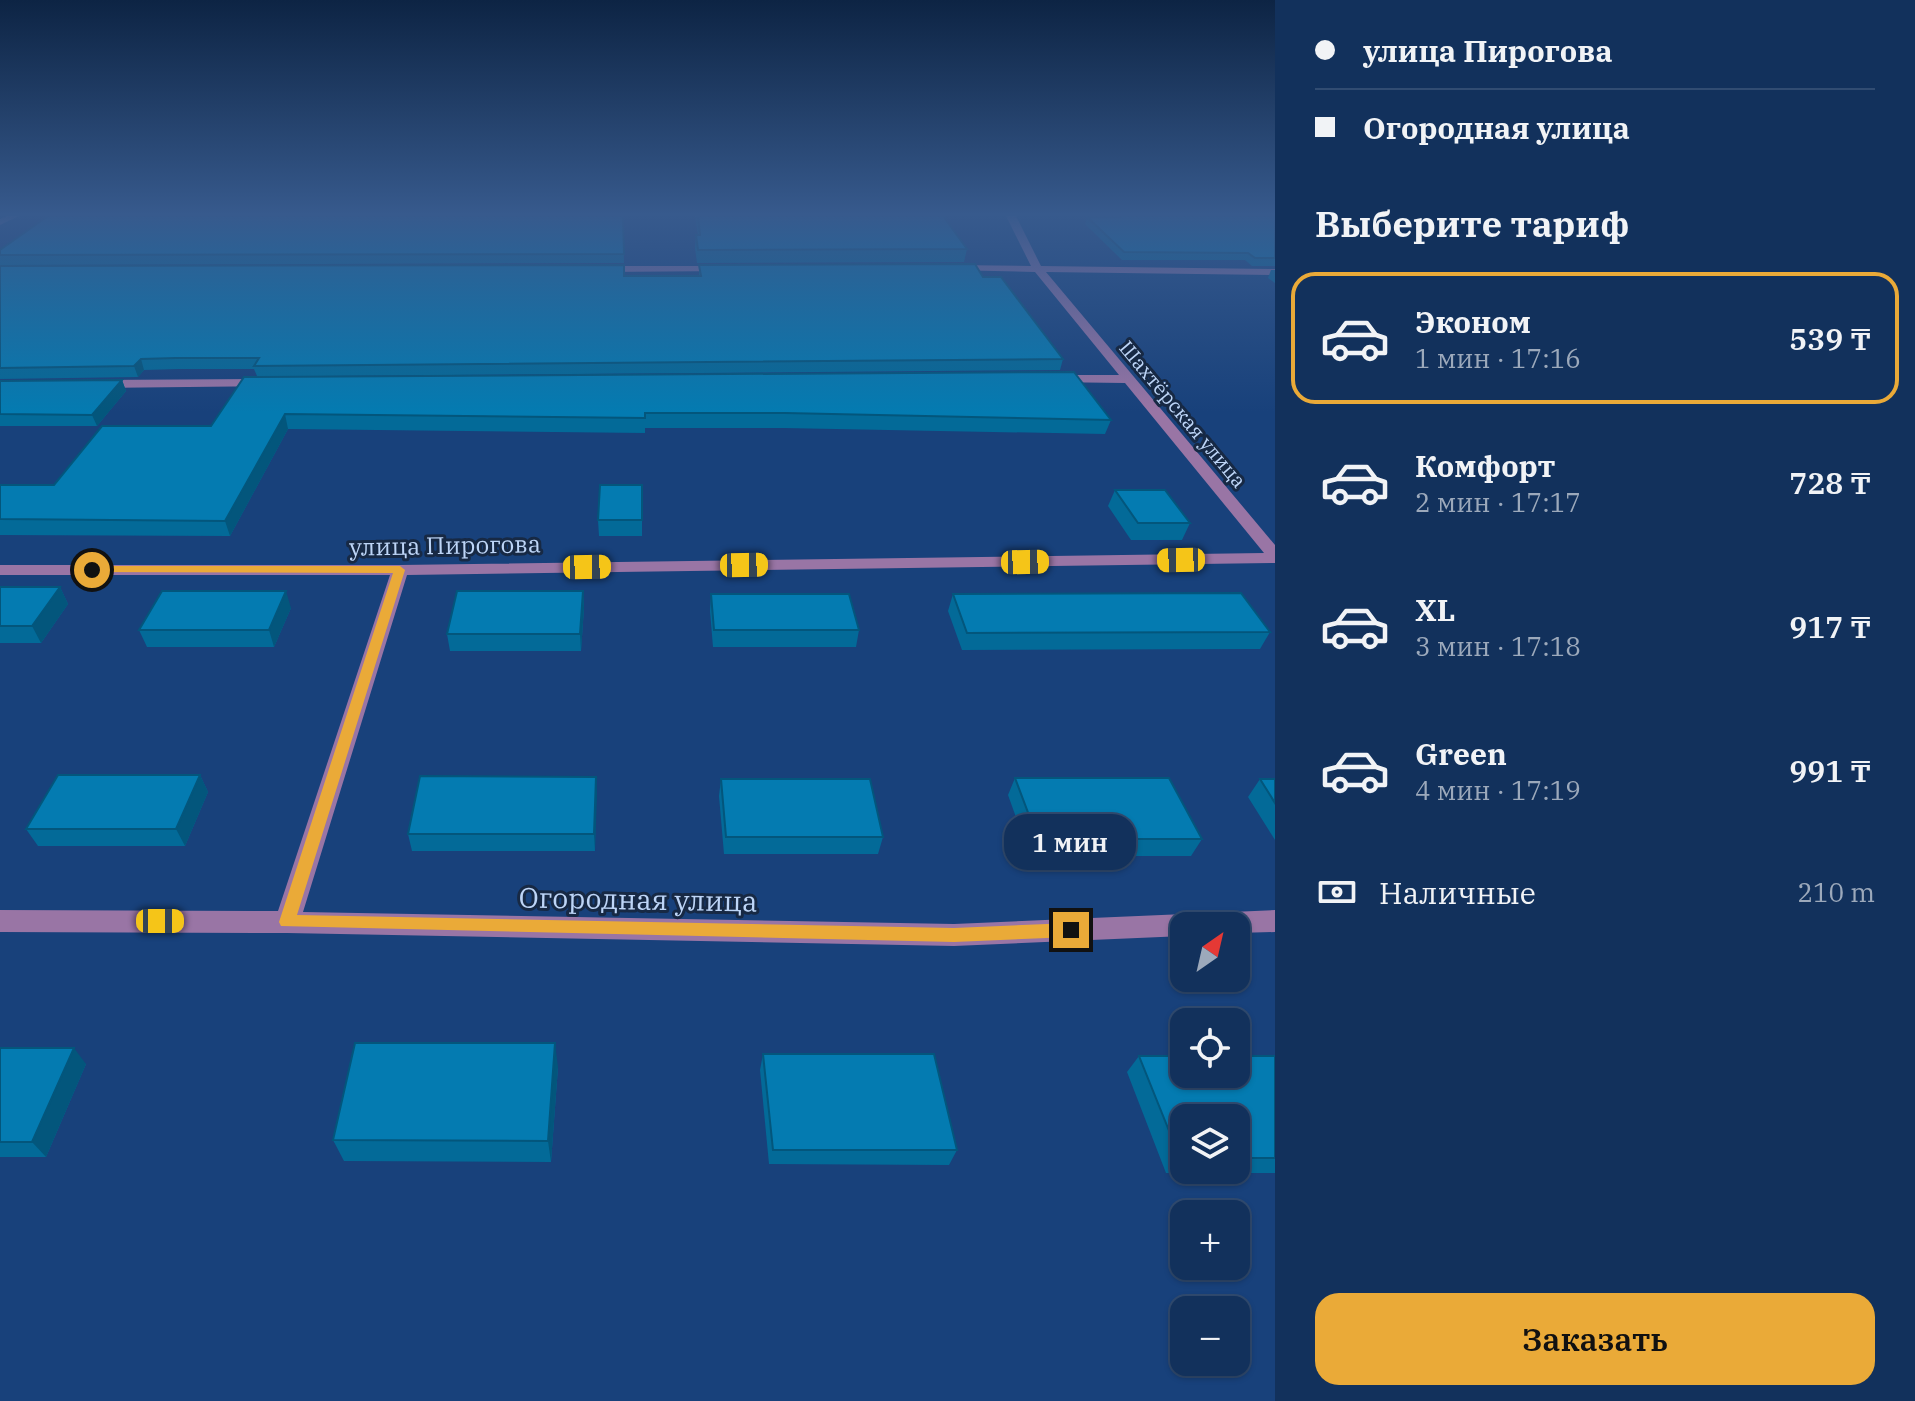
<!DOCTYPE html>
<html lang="ru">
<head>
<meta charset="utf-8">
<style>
	body { margin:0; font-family:"IBM Plex Serif",serif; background:#1f3d65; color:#f1f3f6; height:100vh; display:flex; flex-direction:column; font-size:30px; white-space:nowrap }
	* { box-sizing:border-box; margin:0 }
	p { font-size:26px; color:#9ca9bb }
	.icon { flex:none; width:44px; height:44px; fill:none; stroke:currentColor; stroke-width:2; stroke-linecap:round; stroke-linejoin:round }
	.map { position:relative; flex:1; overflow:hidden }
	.sheet { display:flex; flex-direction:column; background:#12315c; width:640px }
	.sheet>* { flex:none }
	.banner { display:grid; align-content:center; height:176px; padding:0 40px; background:#12315c }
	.needle { width:52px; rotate:34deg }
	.controls { position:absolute; left:1170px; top:912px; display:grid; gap:16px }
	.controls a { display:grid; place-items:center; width:80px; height:80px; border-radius:16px; background:#12315c; box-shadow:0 2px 6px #0004,0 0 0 2px #314c72; font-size:40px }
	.end { position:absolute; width:36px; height:36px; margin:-18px; border:10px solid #eaaa38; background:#111; box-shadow:0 0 0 4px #111 }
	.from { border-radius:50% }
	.bubble { position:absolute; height:56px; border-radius:24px; background:#12315c; box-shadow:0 2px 6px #0004,0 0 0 2px #314c72; font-size:26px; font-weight:600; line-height:56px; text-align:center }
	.car { position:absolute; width:24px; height:48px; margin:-24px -12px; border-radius:10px; box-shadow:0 0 6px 2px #0007; background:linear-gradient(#f5c518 24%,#345 0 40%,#f5c518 0 76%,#345 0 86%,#f5c518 0) }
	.banner b { display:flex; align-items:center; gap:28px; height:76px; font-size:30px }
	.banner b+b { border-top:2px solid #314c72 }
	.banner i { width:20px; height:20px; background:#f1f3f6 }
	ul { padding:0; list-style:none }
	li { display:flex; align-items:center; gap:24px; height:132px; margin:0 16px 12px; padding:0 24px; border:4px solid transparent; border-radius:24px }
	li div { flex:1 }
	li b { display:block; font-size:30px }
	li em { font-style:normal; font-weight:600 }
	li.active { border-color:#eaaa38 }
	li>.icon { width:72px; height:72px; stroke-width:1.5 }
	h2 { padding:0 40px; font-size:36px; line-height:96px }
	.pay { display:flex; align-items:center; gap:20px; height:88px; padding:0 40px; font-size:30px }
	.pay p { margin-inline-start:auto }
	.button { display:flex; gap:16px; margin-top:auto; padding:16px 40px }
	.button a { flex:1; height:92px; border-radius:24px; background:#eaaa38; color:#111; font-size:32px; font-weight:600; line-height:92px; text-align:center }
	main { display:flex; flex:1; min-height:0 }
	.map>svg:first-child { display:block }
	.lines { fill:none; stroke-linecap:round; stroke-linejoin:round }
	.minor { fill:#9975a5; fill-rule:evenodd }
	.wall { fill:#036a98; fill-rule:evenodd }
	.shaded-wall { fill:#03567c }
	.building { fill:#047bb1; stroke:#03567c; stroke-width:2 }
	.route { fill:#eaaa38 }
	.labels { text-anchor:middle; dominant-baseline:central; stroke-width:6; stroke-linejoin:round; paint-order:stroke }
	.far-street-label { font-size:20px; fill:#bdd5f7; stroke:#172944 }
	.street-label { font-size:24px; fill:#bdd5f7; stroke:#172944 }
	.near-street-label { font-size:28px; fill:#bdd5f7; stroke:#172944 }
</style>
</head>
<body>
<main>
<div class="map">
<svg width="1275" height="1401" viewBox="0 0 1275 1401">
	<rect width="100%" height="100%" fill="#18417b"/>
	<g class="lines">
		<!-- minor -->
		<path class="minor" d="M7 216H19L0 225V219Z
			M1006 216H1016L1041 266 1275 269V275L1046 272 1275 545V563L407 575 303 912 954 924 1275 910V932L1236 933V926H1184V936L954 946 287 933 0 932V910L278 911 390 575H0V565H400L1264 553 1125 383 1047 382V376L1052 375H1119L1035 272 947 270 946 268 951 265 1031 266Z
			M727 266 731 267V271L599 272 594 269 599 266Z
			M264 379 269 380V386L96 388 89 384 96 380Z"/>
	</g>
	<!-- wall -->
	<path class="wall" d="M623 216 624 263 0 265V250Z
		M695 216H943L967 249 964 262 697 263 695 248 696 235H698Z
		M1109 216H1275V266H1252L1245 260H1122L1085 224 1087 217H1110Z
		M699 265 983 277 1063 359 1060 370 324 376 1111 420 1105 434 783 428H645V433L288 429 230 536 0 535V485H54L211 426 257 376 254 369H179L144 370 138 377 0 379V266L699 276Z
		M1271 270H1275V283L1268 278Z
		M122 380 126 391 97 426H0V381Z
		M642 485V536H599L598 520Z
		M1115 490 1190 523 1182 540H1131L1108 506Z
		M0 587H60L68 604 41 643H0Z
		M583 591 584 608 581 651H450L447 634Z
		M711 594 859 630 856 647H713L710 611Z
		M953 594 1270 632 1260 649 962 650 948 611Z
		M291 608 274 647H147L139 630Z
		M200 775 208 792 185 846H38L26 829Z
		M596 777 595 851H412L408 834Z
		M1015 778 1202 839 1191 856H1030L1008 795Z
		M721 779 883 837 878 854H724L719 796Z
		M1260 779H1275V840L1248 797Z
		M0 1048 86 1064 46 1157H0Z
		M763 1054 957 1150 949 1165 769 1164 760 1070Z
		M1139 1056H1275V1173H1166L1127 1072ZM1184 1118H1236V1170H1184Z
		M558 1067 551 1162 344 1161 333 1140Z"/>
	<!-- shaded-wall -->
	<path class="shaded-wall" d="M141 359 144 370 138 377 134 366Z
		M122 380 126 391 97 426 92 415Z
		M285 414 288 429 230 536 225 521Z
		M60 587 68 604 41 643 32 626Z
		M286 591 291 608 274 647 269 630Z
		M583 591 584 608 581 651 580 634Z
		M200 775 208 792 185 846 176 829Z
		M596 777 597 794 595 851 594 834Z
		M555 1043 558 1067 551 1162 548 1141Z
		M74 1048 86 1064 46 1157 32 1142Z"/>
	<!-- building -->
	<path class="building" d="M48 216H623L624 254 0 255V250Z
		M698 216H943L967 249 698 250 696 235H700Z
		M1119 216H1275V258H1255L1248 253 1124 252 1087 217H1120Z
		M975 264 983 277H1001L1063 359 254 366 259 358H176L141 359 134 366 0 368V266L624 265V276H701L699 265Z
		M1074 372 1111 420 785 413H645V418L285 414 225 521 0 519V485H54L102 426H211L244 377Z
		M122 380 92 415 0 414V381Z
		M600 485H642V520H598Z
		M1115 490H1165L1190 523H1138Z
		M0 587H60L32 626H0Z
		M162 591H286L269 630H139Z
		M457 591H583L580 634H447Z
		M1241 593 1270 632 967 633 953 594Z
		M711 594H849L859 630H714Z
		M58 775H200L176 829H26Z
		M420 776 596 777 594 834H408Z
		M1015 778H1169L1202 839H1038Z
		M721 779H870L883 837H726Z
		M1260 779H1275V803Z
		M355 1043H555L548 1141 333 1140Z
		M0 1048H74L32 1142H0Z
		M763 1054H934L957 1150H773Z
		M1139 1056H1184V1074H1236V1056H1275V1158H1236V1118H1184V1158H1180Z"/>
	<!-- sky -->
	<linearGradient id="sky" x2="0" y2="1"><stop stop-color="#0d2444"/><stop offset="0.52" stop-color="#375a8d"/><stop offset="1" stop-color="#375a8d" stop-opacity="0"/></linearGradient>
	<rect width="1275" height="412" fill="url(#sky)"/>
	<!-- route -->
	<path class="route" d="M92 566H400L405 570 297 915 954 928 1071 923 1079 930 1071 937 954 942 281 926 279 922 393 573 88 572Z"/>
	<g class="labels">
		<!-- far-street labels -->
		<g class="far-street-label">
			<text transform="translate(1183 414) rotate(50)">Шахтёрская улица</text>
		</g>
		<!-- street labels -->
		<g class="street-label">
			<text transform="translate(445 545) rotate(-1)">улица Пирогова</text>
		</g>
		<!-- near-street labels -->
		<g class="near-street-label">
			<text transform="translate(638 899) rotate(1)">Огородная улица</text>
		</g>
	</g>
</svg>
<div class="controls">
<a><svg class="needle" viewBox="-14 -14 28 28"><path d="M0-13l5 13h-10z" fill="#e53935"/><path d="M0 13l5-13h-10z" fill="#9ca9bb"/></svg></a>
<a><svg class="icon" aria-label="locate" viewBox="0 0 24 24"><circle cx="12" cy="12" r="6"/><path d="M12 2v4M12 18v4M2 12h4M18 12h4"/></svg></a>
<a><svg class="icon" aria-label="layers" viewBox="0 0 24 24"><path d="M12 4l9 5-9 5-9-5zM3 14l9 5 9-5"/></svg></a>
<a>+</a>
<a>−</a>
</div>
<i class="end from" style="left:92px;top:570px"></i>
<i class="end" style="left:1071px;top:930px"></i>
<div class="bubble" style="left:1004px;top:814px;width:132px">1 мин</div>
<i class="car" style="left:1181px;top:560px;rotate:269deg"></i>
<i class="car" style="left:1025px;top:562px;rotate:89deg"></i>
<i class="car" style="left:744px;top:565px;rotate:89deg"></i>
<i class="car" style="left:587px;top:567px;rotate:89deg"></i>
<i class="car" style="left:160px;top:921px;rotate:90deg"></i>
</div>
<section class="sheet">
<div class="banner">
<b><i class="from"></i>улица Пирогова</b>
<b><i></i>Огородная улица</b>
</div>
<h2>Выберите тариф</h2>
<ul>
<li class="active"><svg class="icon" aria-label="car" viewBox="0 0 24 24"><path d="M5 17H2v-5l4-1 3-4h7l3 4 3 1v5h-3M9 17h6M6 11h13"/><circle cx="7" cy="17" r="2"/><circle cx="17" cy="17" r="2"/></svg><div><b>Эконом</b><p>1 мин · 17:16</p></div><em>539 ₸</em></li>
<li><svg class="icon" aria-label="car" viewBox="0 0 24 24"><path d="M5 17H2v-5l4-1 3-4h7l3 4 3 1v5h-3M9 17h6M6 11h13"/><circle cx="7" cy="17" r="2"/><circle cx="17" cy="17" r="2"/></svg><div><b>Комфорт</b><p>2 мин · 17:17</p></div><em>728 ₸</em></li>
<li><svg class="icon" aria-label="car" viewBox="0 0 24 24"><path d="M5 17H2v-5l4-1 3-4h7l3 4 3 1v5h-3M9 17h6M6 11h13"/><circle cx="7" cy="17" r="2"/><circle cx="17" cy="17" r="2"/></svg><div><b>XL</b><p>3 мин · 17:18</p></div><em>917 ₸</em></li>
<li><svg class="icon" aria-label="car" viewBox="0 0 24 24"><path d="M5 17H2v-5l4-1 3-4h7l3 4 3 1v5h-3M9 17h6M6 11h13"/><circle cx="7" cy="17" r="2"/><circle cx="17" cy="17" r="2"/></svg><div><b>Green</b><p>4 мин · 17:19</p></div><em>991 ₸</em></li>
</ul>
<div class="pay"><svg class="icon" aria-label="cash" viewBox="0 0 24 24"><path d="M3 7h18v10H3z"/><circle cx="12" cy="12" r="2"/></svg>Наличные<p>210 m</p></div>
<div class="button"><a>Заказать</a></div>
</section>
</main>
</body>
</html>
